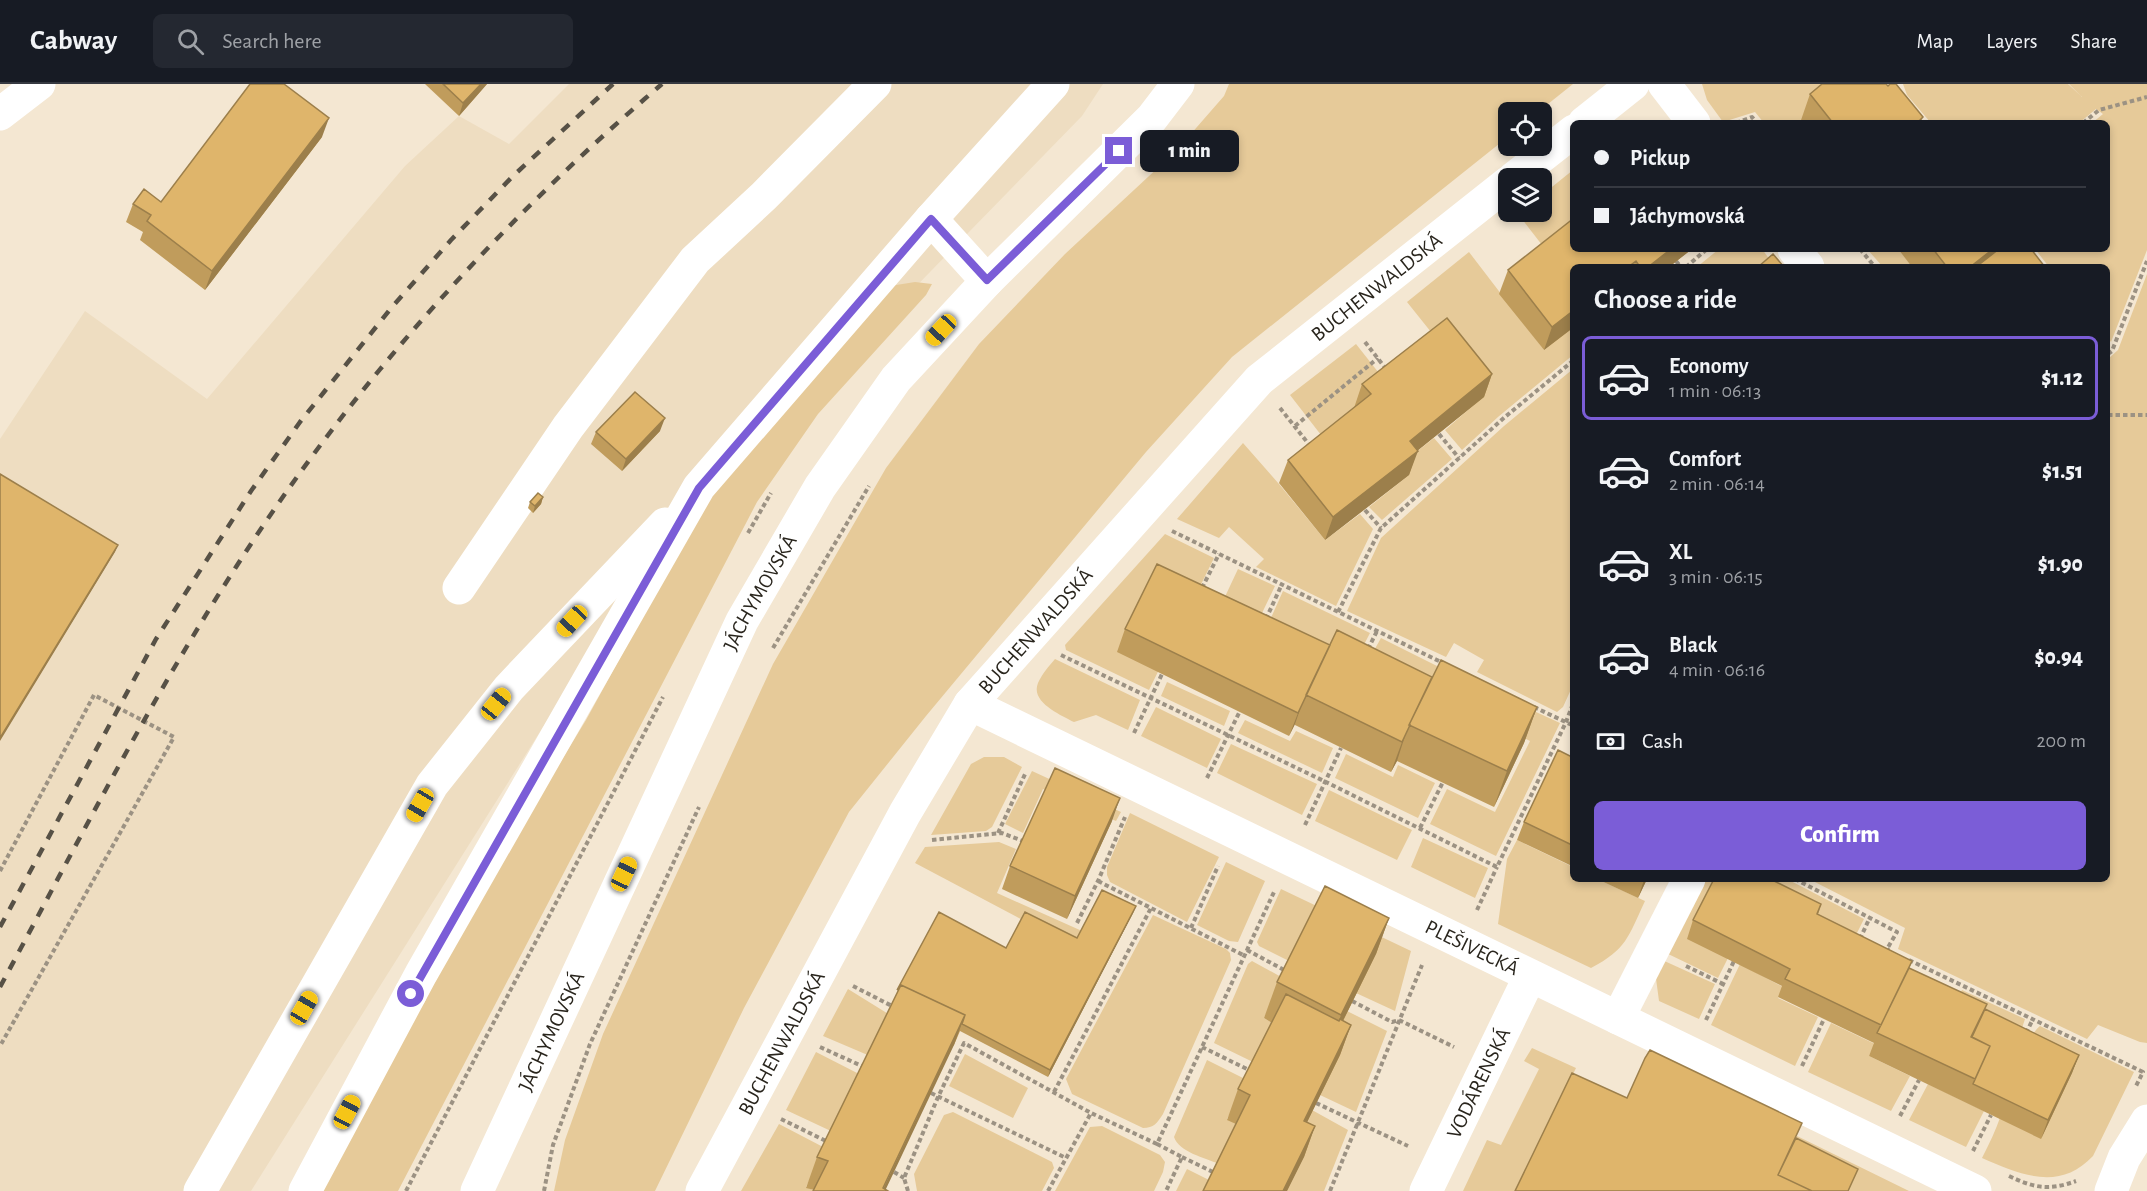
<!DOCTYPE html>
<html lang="en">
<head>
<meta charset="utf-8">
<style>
	body { margin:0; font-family:"Alegreya Sans",sans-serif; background:#242831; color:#f1f3f6; height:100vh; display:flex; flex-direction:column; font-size:22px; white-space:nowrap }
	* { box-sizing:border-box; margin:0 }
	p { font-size:20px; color:#9ea1a6 }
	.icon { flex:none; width:33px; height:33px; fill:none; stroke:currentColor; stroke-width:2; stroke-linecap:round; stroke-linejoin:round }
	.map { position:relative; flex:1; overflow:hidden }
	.details { position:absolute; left:1570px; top:180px; width:540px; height:618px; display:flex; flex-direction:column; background:#171b24; border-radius:9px; box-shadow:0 3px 9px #0003 }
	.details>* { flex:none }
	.banner { position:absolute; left:1570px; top:36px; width:540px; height:132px; border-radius:9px; box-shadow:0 3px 9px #0003; display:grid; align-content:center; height:132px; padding:0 24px; background:#171b24 }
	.controls { position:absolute; left:1498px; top:18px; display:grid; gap:12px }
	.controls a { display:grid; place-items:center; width:54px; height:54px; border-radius:9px; background:#171b24; box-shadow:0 3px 9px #0003; font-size:30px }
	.end { position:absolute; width:27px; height:27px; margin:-14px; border:8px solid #7b5dd7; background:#fff; box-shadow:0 0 0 3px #fff }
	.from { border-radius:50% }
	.bubble { position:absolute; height:42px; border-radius:9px; background:#171b24; box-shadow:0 3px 9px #0003; font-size:20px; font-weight:800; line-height:42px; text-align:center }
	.car { position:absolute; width:18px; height:36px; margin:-18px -9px; border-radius:8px; box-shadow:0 0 4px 2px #0007; background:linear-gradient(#f5c518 24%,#345 0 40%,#f5c518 0 76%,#345 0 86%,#f5c518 0) }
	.banner b { display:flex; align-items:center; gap:21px; height:57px; font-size:22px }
	.banner b+b { border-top:2px solid #363941 }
	.banner i { width:15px; height:15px; background:#f1f3f6 }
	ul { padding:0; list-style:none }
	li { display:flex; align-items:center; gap:18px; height:84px; margin:0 12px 9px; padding:0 12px; border:3px solid transparent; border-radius:9px }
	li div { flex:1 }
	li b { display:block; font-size:22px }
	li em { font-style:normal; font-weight:800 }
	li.current { border-color:#7b5dd7 }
	li>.icon { width:54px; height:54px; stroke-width:1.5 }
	h2 { padding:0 24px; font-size:27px; line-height:72px }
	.pay { display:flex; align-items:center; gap:15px; height:66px; padding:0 24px; font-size:22px }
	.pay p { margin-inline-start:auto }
	.primary-button { display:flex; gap:12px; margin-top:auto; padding:12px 24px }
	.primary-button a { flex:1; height:69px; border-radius:9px; background:#7b5dd7; color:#fff; font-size:24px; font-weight:800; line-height:69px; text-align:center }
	header { display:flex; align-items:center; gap:36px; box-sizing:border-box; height:84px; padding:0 30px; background:#171b24; border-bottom:2px solid #363941 }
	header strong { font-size:28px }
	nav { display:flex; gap:33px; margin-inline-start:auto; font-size:21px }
	.search { width:420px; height:54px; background:#242831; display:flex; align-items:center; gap:15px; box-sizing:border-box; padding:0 21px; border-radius:9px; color:#9ea1a6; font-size:22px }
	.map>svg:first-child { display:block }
	.built { fill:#eeddc1 }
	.green { fill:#e6ca99 }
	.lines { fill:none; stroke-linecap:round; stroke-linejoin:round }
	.path { stroke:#9c9283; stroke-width:4; stroke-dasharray:4.5 3; stroke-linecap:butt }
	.minor { stroke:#fff; stroke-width:33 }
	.rail { stroke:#575146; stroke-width:4.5; stroke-dasharray:10 10; stroke-linecap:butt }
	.wall { fill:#c09c5c }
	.shaded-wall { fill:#9c7f4b }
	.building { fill:#dfb56b; stroke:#9c7f4b; stroke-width:1.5 }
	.route { stroke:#7b5dd7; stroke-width:8 }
	.labels { text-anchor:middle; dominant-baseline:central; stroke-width:4.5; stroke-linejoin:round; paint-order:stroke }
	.street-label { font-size:21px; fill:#29251d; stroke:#f4e7d2 }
</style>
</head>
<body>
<header>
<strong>Cabway</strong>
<div class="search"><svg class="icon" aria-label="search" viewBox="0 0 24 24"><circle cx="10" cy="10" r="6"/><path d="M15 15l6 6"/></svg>Search here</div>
<nav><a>Map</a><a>Layers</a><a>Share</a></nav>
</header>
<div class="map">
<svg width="2147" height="1107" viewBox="0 0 2147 1107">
	<rect width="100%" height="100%" fill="#f4e7d2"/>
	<!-- built -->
	<path class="built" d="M569 0H1103L1082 32 741 382 565 608 251 1107H0V355L85 227 207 315 405 82 459 32 509 60Z"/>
	<!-- green -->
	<path class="green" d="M1229 0H1573L1538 28H1509V52L1232 273 1146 368 926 632 849 728 744 924 655 1107H554L565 1056 603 950 773 580 886 384 979 260 1065 170 1176 67 1224 12Z
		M1702 0H1849L1801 39H1764L1755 28 1723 38 1707 16Z
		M1903 0H2068L2082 13 2069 0H2147V166L2111 258 2108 254V183H2049L2035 165H2108V39H2092L2103 30 2096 25 2079 39H1931L1907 11Z
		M1573 86V150L1549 170 1518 130 1521 128H1542V111Z
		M1719 165H1762L1770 176 1763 183H1697Z
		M1867 165H1898L1910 180 1907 183H1883Z
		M1469 168 1544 266 1573 243V271L1498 333 1462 366 1445 346 1483 313 1407 218Z
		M2147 190V959L2140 958 2098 941 2087 955 1898 865 1905 844 1809 795H2108V275L2118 266Z
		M915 198 932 200 926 211 818 330 757 418 398 1107H320L514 754 586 636 715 401 890 202Z
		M1356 260 1386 298 1354 324 1328 360 1290 311Z
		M1573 285V601L1563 623 1557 628 1477 588 1484 576 1454 559 1446 573 1347 527 1381 454 1504 342Z
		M1434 354 1452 375 1382 436 1369 423 1409 391 1401 380Z
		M1243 359 1279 400 1325 456 1360 430 1373 445 1336 522 1256 483 1264 475 1229 443 1219 454 1177 435Z
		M1165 450 1214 474 1149 606 1066 566 1065 561Z
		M1238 485 1275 502 1251 552 1215 534Z
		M1283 507 1370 549 1352 584 1261 556Z
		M1381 554 1465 596 1359 593Z
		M1055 575 1140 616 1128 646 1096 631 1074 638C1061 631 1030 618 1038 599 1042 590 1049 582 1055 575Z
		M1167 598 1230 627 1224 642 1161 612Z
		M1475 600 1560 639 1496 772 1430 740 1447 705 1495 728 1530 657 1487 635Z
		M1156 623 1221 655 1207 684 1141 652Z
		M1245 636 1290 657 1296 647 1333 664 1322 689 1238 649Z
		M1231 660 1317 700 1302 731 1217 689Z
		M1346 670 1393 693 1398 681 1435 699 1418 734 1335 694Z
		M984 673H1004L1022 683 992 743 986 747 931 751 971 680Z
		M1032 687 1121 728 1116 737 1043 705 1023 749 1005 740Z
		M1329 706 1412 746 1397 776 1315 737Z
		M1130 729 1219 773 1187 838 1110 798 1107 791V783Z
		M1423 754 1488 784 1475 814 1411 783Z
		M1517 756 1573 783 1574 795H1597L1645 817C1628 853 1627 865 1591 884L1498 840 1507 775Z
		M999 758 1016 765 997 809 1082 847 1072 862 915 779 925 763Z
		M1226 778 1265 797 1238 858 1229 857 1197 841Z
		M1700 795H1716L1728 874 1718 894 1664 868Z
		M1749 795H1787L1864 835 1848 867Z
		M1281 805 1411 867 1395 927 1356 909 1376 870 1291 878 1259 862 1257 858Z
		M1153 831 1226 865 1230 869 1231 876 1163 1030C1157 1039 1154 1044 1143 1044L1072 1010 1066 995Z
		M1660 875 1715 900 1699 935 1659 917 1655 887Z
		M1252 877 1283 894 1264 934 1275 941 1255 979 1214 959 1248 880Z
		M1740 880 1783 903 1778 914 1818 933 1795 982 1711 941Z
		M848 905 890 931 870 972 823 952Z
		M1962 906 2025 935 2020 950 1950 930Z
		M1347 927 1387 947 1356 1028 1320 1011 1329 966Z
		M1831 939 1875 960 1869 972 1910 992 1891 1027 1808 988Z
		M2040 942 2134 988 2093 1072C2060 1107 2023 1092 1982 1074 1989 1060 1996 1046 2001 1031 2009 1012 2025 953 2040 942Z
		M1532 964 1576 984 1517 1107H1463L1487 1056 1501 1061 1539 985 1524 977Z
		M816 968 861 991 833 1048 786 1026Z
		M965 970 1028 1004 1013 1034 949 1002Z
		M1207 976 1247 996 1227 1035 1239 1041 1219 1080C1205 1074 1179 1068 1174 1053Z
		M1928 1000 1984 1027 1966 1063 1909 1036Z
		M1312 1026 1348 1046 1324 1107H1287L1304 1073 1293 1067Z
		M953 1028 1052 1078 1054 1084 1042 1107H917L914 1090 944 1031Z
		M779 1040 825 1064 806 1103 815 1107H741Z
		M1102 1042 1160 1071 1165 1078 1163 1088 1154 1107H1055L1090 1043Z
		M1797 1052 1909 1107H1848L1793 1061Z
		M1187 1085 1211 1097 1206 1107H1176Z"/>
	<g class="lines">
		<!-- path -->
		<path class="path" d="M1736 39 1752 33 1757 39
			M2083 39 2099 26 2147 13
			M1860 165 1875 183
			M1676 177 1681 183
			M1686 183 1707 165
			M1365 258 1386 285
			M2108 270 2112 267 2147 177
			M1280 324 1311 363
			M2108 331H2147
			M1295 342 1378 274
			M1439 350 1459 374
			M1365 426 1381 444
			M1172 447 1443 579
			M748 449 771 409
			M1202 504 1219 470
			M1338 528 1381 444 1505 333 1574 276
			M1266 535 1282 500
			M773 564 869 402
			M1368 565 1377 547
			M1061 571 1326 698 1497 783 1566 638 1574 617
			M1534 623 1574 642
			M1134 649 1162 590
			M1207 694 1240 627
			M1305 741 1341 664
			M1420 744 1443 698
			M998 749 1026 688
			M932 756 1002 749 1023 757
			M0 787 94 611 174 653 0 962
			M1795 795 1897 848 1887 865 1889 866
			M1098 797 1245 872
			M1477 826 1497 783
			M1077 839 1098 797 1125 733
			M1191 844 1218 782
			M1860 855 1870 833
			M1247 866 1286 887
			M1909 876 2143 988 2135 1004
			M1686 882 1723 900
			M853 902 894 923
			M1352 917 1392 938 1399 936 1454 963
			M1706 936 1734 877
			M2026 949 2033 935
			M820 963 864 983
			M1202 963 1251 987
			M1802 982 1824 935
			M1054 1008 1151 824
			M931 1009 1066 1074
			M1316 1019 1408 1062
			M1900 1032 1919 996
			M781 1035 828 1058
			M1157 1060 1182 1073 1166 1107
			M1973 1067 1991 1031
			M1182 1073 1215 1089
			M894 1088 904 1094
			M2009 1092C2034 1104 2049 1107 2076 1097
			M406 1107 663 613
			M544 1107 553 1061 590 960 699 723
			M908 1107 904 1094 938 1013 964 959 1091 1029
			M1048 1107 1091 1029 1157 1060 1274 808
			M1330 1107 1422 881"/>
		<!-- minor -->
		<g class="minor">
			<path d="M1664 0 1694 39"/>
			<path d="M0 30 39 0"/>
			<path d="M1584 39 1633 0"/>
			<path d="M1514 94 1574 47"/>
			<path d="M931 135 1053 0"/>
			<path d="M1794 165 1808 183"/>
			<path d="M459 504 568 343 695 176 764 112 875 0"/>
			<path id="s1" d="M970 620 1975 1107"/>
			<path d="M1618 934 1689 795"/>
			<path d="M200 1107 432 701 509 604 665 440"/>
			<path d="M305 1107 421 890 699 403 931 135 987 197"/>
			<path id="s2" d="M477 1107 742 537 820 403 896 295 987 197 1152 34 1178 0"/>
			<path id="s3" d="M702 1107 905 729 970 620 1259 296 1509 98"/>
			<path id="s4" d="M1426 1107 1530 892"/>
			<path d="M2111 1107 2124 1074 2147 1037"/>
		</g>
		<!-- rail -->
		<path class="rail" d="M0 843 156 555 251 407 300 338 392 223 451 156 513 92 613 0
			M0 903C76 762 149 618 236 483 352 301 498 140 662 0"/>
	</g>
	<!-- wall -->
	<path class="wall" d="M425 0H487L459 32Z
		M1810 10 1923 33 1920 39H1800Z
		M322 53 205 206 140 156 143 148 126 138 133 120 161 118Z
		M1692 165 1669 183H1574V243L1544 266 1499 210 1508 186Z
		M1898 165H2031L2045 183H1912Z
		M1492 290 1484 313 1417 367 1409 391 1325 456 1279 399 1288 376 1354 324 1362 300Z
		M660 347 622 387 591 360 596 348Z
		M543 413 541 420 533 429 528 424 530 418Z
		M1125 545 1330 561 1432 593 1537 623 1524 659 1494 723 1397 677 1391 688 1295 641V640L1289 652 1117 568Z
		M1574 674V783L1517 756 1524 738Z
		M1112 737 1067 835 1002 805 1010 782Z
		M1597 795H1647L1638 814Z
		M1821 820 1818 831 1912 877 1909 885 1985 925 2079 971 2072 989 2041 1055 1869 972 1874 959 1778 913 1782 902 1687 855 1693 836Z
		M1136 822 1133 829 1048 993 960 947 954 961 814 1106 806 1104 817 1073 1006 864 1077 854Z
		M1389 834 1376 870 1343 937 1351 941 1340 971 1307 1038 1315 1042 1304 1073 1287 1107H1203L1236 1040 1227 1036 1238 1005 1272 939 1264 934 1277 898Z"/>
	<!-- shaded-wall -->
	<path class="shaded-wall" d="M481 0H487L459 32 463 19Z
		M329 34 322 53 205 206 212 187Z
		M1671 165H1692L1669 183H1648Z
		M1993 165H2004L1998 183H1970Z
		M1574 226V243L1544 266 1552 243Z
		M1492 290 1484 313 1407 375 1418 367 1409 391 1325 456 1333 433 1410 357Z
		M665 334 660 347 622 387 626 375Z
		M543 413 541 420 533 429 535 422Z
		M118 461 115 468 0 657V654Z
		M1303 617 1295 640 1289 652 1298 629Z
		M1537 623 1524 659 1494 723 1507 687Z
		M1405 652 1397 677 1391 688 1402 658Z
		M1120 714 1112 737 1067 835 1075 812Z
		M1645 795H1647L1638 814 1644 796Z
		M1136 822 1133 829 1048 993 1050 986Z
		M1389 834 1376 870 1328 967 1341 931Z
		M965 931 954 961 885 1107H882Z
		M1351 941 1340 971 1293 1067 1304 1037Z
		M2079 971 2072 989 2041 1055 2048 1036Z
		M1315 1042 1304 1073 1287 1107H1283Z"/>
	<!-- building -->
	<path class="building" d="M250 0H284L329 34 212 187 147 137 151 131 133 120 144 105 161 118Z
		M443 0H481L463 19Z
		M1822 0H1886L1888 2 1890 0H1896L1923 33 1917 39H1833L1810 10Z
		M1574 134V165H1671L1648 183H1640L1636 177 1628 183H1574V226L1552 243 1508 186Z
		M1933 165H1993L1970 183H1947Z
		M1999 165H2031L2045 183H1976Z
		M1773 170 1784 183H1758Z
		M1447 234 1492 290 1410 357 1418 367 1333 433 1288 376 1371 310 1362 300Z
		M635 308 665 334 626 375 596 348Z
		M0 390 118 461 0 654Z
		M538 409 543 413 535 422 530 418Z
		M1157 480 1330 561 1298 629 1125 545Z
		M1337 546 1432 593 1409 641H1410L1402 658 1306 611Z
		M1441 576 1537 623 1507 687 1409 641Z
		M1558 666 1574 674V762L1524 738Z
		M1055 684 1120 714 1075 812 1010 782Z
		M1714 795H1770L1821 820 1817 830 1912 877 1881 941 1785 895 1790 885 1693 836Z
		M1325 802 1389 834 1341 931 1277 898Z
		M1102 806 1136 822 1050 986 962 940 965 931 901 901 897 906 939 828 1006 864 1025 828 1077 854Z
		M1909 884 1987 920 1971 953 1990 962 1975 995 1877 949Z
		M901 901 965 931 883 1104 888 1107H813L828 1077 817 1073Z
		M1286 910 1339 937 1340 935 1351 941 1304 1037 1315 1042 1283 1107H1203L1250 1011 1238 1005Z
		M1985 925 2079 971 2048 1036 1973 1000 1990 962 1972 953Z
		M1650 966 1802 1039 1778 1091 1812 1107H1515L1572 989 1627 1014 1645 974Z
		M1796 1054 1858 1085 1848 1107H1812L1778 1091Z"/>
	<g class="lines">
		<!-- route -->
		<path class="route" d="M411 910 699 404 931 135 987 196 1119 67"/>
	</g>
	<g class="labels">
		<!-- street labels -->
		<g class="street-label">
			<text stroke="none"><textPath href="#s3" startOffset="1140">BUCHENWALDSKÁ</textPath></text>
			<text stroke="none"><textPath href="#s2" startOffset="662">JÁCHYMOVSKÁ</textPath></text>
			<text stroke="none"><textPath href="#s3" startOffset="654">BUCHENWALDSKÁ</textPath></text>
			<text stroke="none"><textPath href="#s1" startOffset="558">PLEŠIVECKÁ</textPath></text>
			<text stroke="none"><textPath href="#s2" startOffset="176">JÁCHYMOVSKÁ</textPath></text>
			<text stroke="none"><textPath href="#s3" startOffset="168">BUCHENWALDSKÁ</textPath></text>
			<text stroke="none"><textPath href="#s4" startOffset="120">VODÁRENSKÁ</textPath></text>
		</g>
	</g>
</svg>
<div class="controls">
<a><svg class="icon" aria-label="locate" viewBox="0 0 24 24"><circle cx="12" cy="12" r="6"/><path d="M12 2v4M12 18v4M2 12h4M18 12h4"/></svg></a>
<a><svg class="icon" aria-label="layers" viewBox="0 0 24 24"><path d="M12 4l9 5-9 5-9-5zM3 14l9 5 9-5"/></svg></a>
</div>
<i class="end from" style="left:411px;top:910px"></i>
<i class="end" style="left:1119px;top:67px"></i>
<div class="bubble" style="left:1140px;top:46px;width:99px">1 min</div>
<i class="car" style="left:941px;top:246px;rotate:223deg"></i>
<i class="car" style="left:572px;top:537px;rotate:223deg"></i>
<i class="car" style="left:496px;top:620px;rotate:39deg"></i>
<i class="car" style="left:420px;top:721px;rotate:210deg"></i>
<i class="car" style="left:624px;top:790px;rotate:25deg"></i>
<i class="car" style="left:304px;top:924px;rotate:30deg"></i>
<i class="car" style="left:347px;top:1028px;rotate:28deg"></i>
<div class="banner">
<b><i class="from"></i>Pickup</b>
<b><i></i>Jáchymovská</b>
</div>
<section class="details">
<h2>Choose a ride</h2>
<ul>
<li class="current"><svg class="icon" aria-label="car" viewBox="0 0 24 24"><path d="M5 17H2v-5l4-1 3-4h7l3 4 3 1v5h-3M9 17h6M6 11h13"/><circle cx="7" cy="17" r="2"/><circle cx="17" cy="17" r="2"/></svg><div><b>Economy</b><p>1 min · 06:13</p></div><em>$1.12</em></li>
<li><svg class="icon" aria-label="car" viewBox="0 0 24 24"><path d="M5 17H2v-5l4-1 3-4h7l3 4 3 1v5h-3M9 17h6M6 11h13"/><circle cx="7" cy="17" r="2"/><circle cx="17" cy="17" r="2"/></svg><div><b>Comfort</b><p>2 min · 06:14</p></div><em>$1.51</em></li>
<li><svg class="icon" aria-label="car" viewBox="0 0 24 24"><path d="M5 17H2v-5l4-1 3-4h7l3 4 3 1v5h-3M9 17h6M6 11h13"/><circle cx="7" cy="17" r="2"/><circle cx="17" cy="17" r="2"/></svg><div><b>XL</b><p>3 min · 06:15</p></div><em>$1.90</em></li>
<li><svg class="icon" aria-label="car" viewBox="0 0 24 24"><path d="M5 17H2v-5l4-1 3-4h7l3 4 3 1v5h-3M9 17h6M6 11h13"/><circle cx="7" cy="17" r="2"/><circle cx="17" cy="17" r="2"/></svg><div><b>Black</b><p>4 min · 06:16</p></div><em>$0.94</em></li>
</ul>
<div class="pay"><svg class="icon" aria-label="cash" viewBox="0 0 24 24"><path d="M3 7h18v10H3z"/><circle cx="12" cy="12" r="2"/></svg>Cash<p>200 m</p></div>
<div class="primary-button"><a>Confirm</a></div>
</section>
</div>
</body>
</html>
